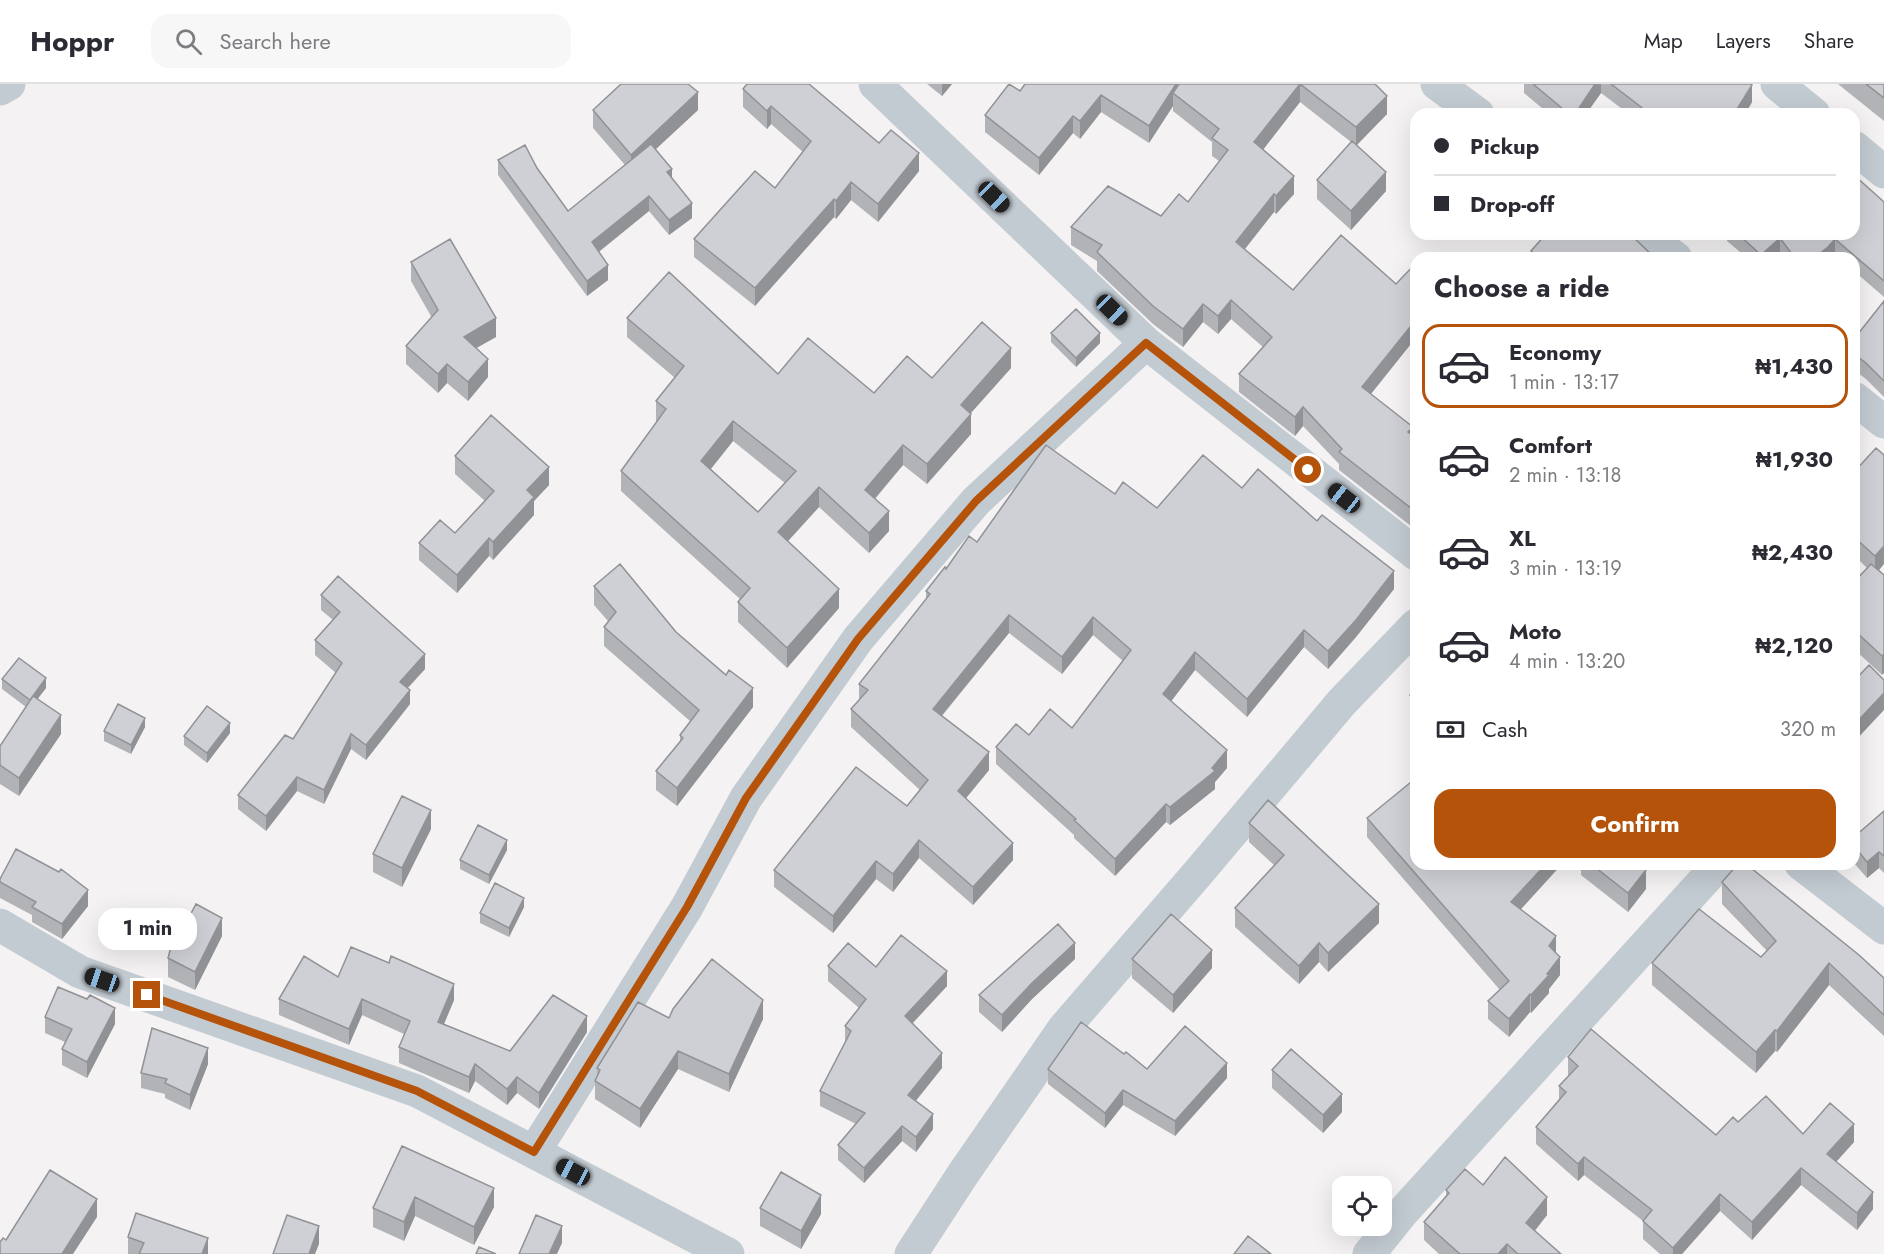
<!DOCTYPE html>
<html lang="en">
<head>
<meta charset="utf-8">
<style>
	body { margin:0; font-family:Jost,sans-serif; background:#f7f7f7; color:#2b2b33; height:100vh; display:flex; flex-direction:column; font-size:22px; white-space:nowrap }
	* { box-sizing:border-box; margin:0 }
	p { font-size:20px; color:#7c7c81 }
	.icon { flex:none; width:33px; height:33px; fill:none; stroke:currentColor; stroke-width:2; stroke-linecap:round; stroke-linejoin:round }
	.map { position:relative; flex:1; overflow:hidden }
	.side { position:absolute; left:1410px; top:168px; width:450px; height:618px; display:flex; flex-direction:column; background:#fff; border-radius:18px; box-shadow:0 6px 24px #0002 }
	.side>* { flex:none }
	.top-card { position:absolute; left:1410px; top:24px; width:450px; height:132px; border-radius:18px; box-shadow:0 6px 24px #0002; display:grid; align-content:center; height:132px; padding:0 24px; background:#fff }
	.fabs { position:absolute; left:1332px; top:1092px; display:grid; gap:12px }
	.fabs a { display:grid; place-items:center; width:60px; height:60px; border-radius:12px; background:#fff; box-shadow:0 6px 24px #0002; font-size:30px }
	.end { position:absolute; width:27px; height:27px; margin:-14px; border:8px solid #b45309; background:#fff; box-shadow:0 0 0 3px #fff }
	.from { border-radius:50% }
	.bubble { position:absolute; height:42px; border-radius:18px; background:#fff; box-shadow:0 6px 24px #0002; font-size:20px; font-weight:700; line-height:42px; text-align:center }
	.car { position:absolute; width:18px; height:36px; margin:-18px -9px; border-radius:8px; box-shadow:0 0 4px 2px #0007; background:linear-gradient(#222 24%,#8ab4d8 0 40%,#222 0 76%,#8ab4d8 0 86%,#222 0) }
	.top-card b { display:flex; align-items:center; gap:21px; height:57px; font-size:22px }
	.top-card b+b { border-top:2px solid #e1e1e2 }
	.top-card i { width:15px; height:15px; background:#2b2b33 }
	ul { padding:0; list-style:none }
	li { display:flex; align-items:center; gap:18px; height:84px; margin:0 12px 9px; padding:0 12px; border:3px solid transparent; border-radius:18px }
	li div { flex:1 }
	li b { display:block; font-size:22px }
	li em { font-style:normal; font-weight:700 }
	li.selected { border-color:#b45309 }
	li>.icon { width:54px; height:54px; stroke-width:1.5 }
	h2 { padding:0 24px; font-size:27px; line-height:72px }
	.pay { display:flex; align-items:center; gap:15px; height:66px; padding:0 24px; font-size:22px }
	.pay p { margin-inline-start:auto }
	.cta { display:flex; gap:12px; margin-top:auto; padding:12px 24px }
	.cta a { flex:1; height:69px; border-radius:18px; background:#b45309; color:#fff; font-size:24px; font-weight:700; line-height:69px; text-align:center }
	header { display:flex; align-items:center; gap:36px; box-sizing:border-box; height:84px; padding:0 30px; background:#fff; border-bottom:2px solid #e1e1e2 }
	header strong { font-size:28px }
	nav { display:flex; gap:33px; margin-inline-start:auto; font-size:21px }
	.search { width:420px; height:54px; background:#f7f7f7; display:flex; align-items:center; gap:15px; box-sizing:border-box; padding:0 21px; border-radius:18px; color:#7c7c81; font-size:22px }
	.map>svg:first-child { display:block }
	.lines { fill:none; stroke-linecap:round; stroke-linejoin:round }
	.street { stroke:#c3cbd2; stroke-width:33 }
	.wall { fill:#b2b3b7; fill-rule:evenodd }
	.shaded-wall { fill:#919295 }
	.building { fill:#cfd0d5; stroke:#919295; stroke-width:1.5; fill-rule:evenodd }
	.route { stroke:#b45309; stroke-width:8 }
</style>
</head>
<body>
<header>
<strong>Hoppr</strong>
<div class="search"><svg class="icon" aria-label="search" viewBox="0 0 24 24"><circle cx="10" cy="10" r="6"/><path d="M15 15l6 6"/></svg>Search here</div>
<nav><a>Map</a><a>Layers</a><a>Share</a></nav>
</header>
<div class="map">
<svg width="1884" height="1170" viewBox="0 0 1884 1170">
	<rect width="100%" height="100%" fill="#f4f2f2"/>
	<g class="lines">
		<!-- street -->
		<path class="street" d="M875 0 1146 259 1416 470
			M1437 0 1478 30
			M1777 0 1814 30
			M0 5 9 0
			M1854 63 1884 88
			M1643 150 1676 174
			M1854 314 1884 338
			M1801 780 1884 844
			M0 841 80 888 417 1007 728 1170
			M534 1068 687 823 746 714 858 555 976 417 1146 259
			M911 1170 963 1090 1064 944 1198 789 1342 618 1416 541
			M1369 1170 1401 1130 1719 780"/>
	</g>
	<!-- wall -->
	<path class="wall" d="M927 0H952L942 12Z
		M1025 0H1375L1387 30 1356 61 1386 107 1351 146 1317 115V96L1351 58 1300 18 1263 66 1294 110 1276 130 1274 128 1245 165 1293 206 1396 200 1416 179V258L1414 256 1371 310 1416 354V446L1339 386V380L1303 342 1295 352 1239 308V290L1263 263 1231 235 1218 250 1203 238 1183 263 1153 240 1097 187V177L1071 161V143L1161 132 1188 118 1219 77 1212 72V58L1173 27V22L1149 59 1101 28 1080 55 1073 49 1039 91 985 48V31L1020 7Z
		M1524 0H1750L1752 18 1745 30H1629L1601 9 1586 30H1549L1524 9Z
		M1838 0H1884V37Z
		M689 1 698 26 655 66 672 94 692 134 669 151 649 127 599 168 608 196 587 212 498 91V76L537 84 568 127 625 81 593 44V26Z
		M743 5 879 59 919 87 878 138 851 116 836 135 834 133 755 222 694 173V155L775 104 803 68 771 40 767 45 743 23Z
		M1884 118V213L1854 187V174H1839L1835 170 1832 174H1783L1780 170 1776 174H1747L1727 157V150H1854Z
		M1633 150V154L1655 174H1531V167L1587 155Z
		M411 178 496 253 476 264 488 293 468 317 447 299 438 309 406 280V262L432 234 411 197Z
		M1884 217V313L1866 295 1854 286V255Z
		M627 234 778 290 874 309 932 294 1011 284 971 329V350L927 400 903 381 875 415 889 447 869 469 819 423 788 457 839 524 787 584 738 538V518L740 515 621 407V387L657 338 656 337V317L675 294 627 253ZM733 357 785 399 758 428 711 385Z
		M1051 249 1100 259 1076 283 1051 258Z
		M455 372 549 401 534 417V431L493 476 489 472 457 509 419 476V459L455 449 485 417 455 390Z
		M1854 388 1879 486 1884 491 1882 591 1854 565V498L1867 484 1854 471Z
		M1242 404 1394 505 1356 553 1328 585 1304 563 1247 633 1195 586 1171 617 1227 684 1215 698V705L1170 741 1166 738 1115 792 1074 754V751L996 680V663L1029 651 1072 644 1123 577 1093 551 1062 590 1009 549 942 632 989 686 966 714 1013 776 973 821 919 774 893 808 876 795 833 849 774 803V786L907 722 920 706 851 643V625L859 616V600L926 515V507L946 485 977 458 1115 410 1157 424Z
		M594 502 676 548 753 623 677 722 656 706V687L680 658V651L690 637 604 562V543L608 537 594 521Z
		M321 511 425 585 408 604 410 620 366 676 351 665 324 720 297 707 266 747 238 725V711L293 655 336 589 315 571V556L333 536 321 526Z
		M2 595 46 604 37 615 61 650 19 712 0 700V662L26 623 2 605Z
		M1416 607V638L1410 629V611Z
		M145 643 131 670 104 657V647Z
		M230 649 207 679 184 661V652Z
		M1884 727V789L1879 784 1867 794 1854 779V753Z
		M1367 734 1416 780H1562L1521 825 1556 869 1560 891 1549 905V909L1531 929 1530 928 1509 953 1488 935V917L1500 906 1367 753Z
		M1249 739 1379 839 1328 888 1319 878 1299 900 1235 843V824L1274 781 1249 758Z
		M431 745 402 803 373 788V770Z
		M507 766 489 800 460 785V776Z
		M1581 780H1638L1646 805 1628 828 1581 791Z
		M0 795 88 822 62 855 32 838V831L0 814Z
		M1722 798 1884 894V952L1829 901 1777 968 1775 967 1756 989 1652 901V879L1761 873 1767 867 1722 820Z
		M524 823 509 853 480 839V829Z
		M180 850 222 852 195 906 168 893V874Z
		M1075 875 1032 915 1002 948 979 928V911Z
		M1132 875 1212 884 1173 929 1132 894Z
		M828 882 876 883 947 902 913 939 942 984 916 1017 933 1045 916 1068 902 1057 864 1099 838 1076V1061L856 1040 820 1022V1007L845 958V942L859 924 828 897Z
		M338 893 454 916 444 940 510 967 587 948 539 1025 517 1009 507 1021 475 997 469 1009 399 979V963L404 950 362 931 349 961 279 931V915Z
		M87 915 115 940 87 994 62 981V965L65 958 45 949V933Z
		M669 934 763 935 729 1008 678 985 640 1044 595 1015V997L597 993V984Z
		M1124 970 1147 985 1227 994 1175 1052 1123 1021 1105 1044 1048 1000V985Z
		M1568 973 1716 1051 1738 1038 1803 1050 1854 1058 1836 1078 1873 1125 1857 1146 1801 1101 1752 1156 1720 1127 1682 1170H1660L1643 1155V1137L1584 1091 1578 1097 1536 1060V1043L1559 1017V1002L1569 992 1568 991Z
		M208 980 190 1026 165 1014V1010L141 1004V989Z
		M1272 986 1342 1028 1323 1049 1272 1004Z
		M402 1062 494 1123 474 1161 415 1132 404 1157 373 1143V1124Z
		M1483 1101 1547 1131 1535 1147 1561 1170H1439L1424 1156V1138L1446 1113V1106Z
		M760 1124 821 1130 801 1165 760 1142Z
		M128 1153 208 1170H128Z"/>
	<!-- shaded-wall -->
	<path class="shaded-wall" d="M942 0H952L942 12Z
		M1176 0H1184L1173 9V22L1149 59V42Z
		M1300 0V18L1254 77V58Z
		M1595 0H1601V9L1586 30H1575Z
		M1752 1V18L1745 30H1734Z
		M698 8V26L631 88V71Z
		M1101 11V28L1080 55V37Z
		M1387 12V30L1356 62V43Z
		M771 22V40L767 45V27Z
		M1073 32V49L1039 91V74Z
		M919 69V87L878 138V120Z
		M672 85V100L667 88Z
		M1386 88V107L1351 146V127Z
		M1294 92V110L1276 130V112Z
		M851 98V116L836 135V117Z
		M1274 110V128L1236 176V158Z
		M649 112V127L592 173V158Z
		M834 115V133L755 222V204Z
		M692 119V134L669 151V136Z
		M1780 154V170L1776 174H1761V171Z
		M1835 155V170L1832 174H1814Z
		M608 181V196L587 212V197Z
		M1231 216V235L1218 250V232Z
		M1203 220V238L1183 263V245Z
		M496 234V253L464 271V253Z
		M1414 238V256L1362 321V303Z
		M1100 249V259L1076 283V274Z
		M1011 264V284L961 340V321Z
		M488 275V293L468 317V298Z
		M447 280V299L438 309V290Z
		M1303 323V342L1295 352V333Z
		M971 330V350L927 400V380Z
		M733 337V357L701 397V377Z
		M1413 343V361L1408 348Z
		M903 361V381L865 426V406Z
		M549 383V401L534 417V431L493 476V458L527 406Z
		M819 403V423L778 468V448Z
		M889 427V447L869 469V449Z
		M489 454V472L457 509V491Z
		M1884 462V480L1875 491V472Z
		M1394 487V505L1356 553 1328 585V567Z
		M839 505V524L787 584V564Z
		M1009 531V549L933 642V625Z
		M1093 533V551L1062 590V573Z
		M1304 546V563L1247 633V615Z
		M1195 568V586L1163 628V610Z
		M425 570V585L400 612V598Z
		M1884 570V589L1882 591V572Z
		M46 594V604L30 625V616Z
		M753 604V623L677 722V704Z
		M410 606V620L366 676V661Z
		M1884 609V626L1854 658V641Z
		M61 631V650L19 712V694Z
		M145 634V643L131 670V661Z
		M230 639V649L207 679V669Z
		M351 650V665L324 720V706Z
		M1227 666V684L1215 698V705L1170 741V723L1212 684Z
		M989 668V686L958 724V707Z
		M297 693V707L266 747V732Z
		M1166 720V738L1115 792V775Z
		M431 726V745L402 803V784Z
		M507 756V766L489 800V791Z
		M919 756V774L893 808V790Z
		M1013 759V776L973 821V803Z
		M1879 768V784L1867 794V778Z
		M876 777V795L833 849V832Z
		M1546 780H1562L1511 836V818Z
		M1646 786V805L1628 828V809Z
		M88 806V822L62 855V840Z
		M524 814V823L509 853V844Z
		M1379 820V839L1328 888V869Z
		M222 834V852L195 906V888Z
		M1556 852V870L1549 862Z
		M1075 859V875L1032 915 1002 948V931L1032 899Z
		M1319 859V878L1299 900V882Z
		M1212 866V884L1173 929V911Z
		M1560 873V891L1549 905V909L1531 929V911Z
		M1829 879V901L1777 968V947Z
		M947 887V902L905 947V932Z
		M454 900V916L438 954V938Z
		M1530 910V928L1509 953V935Z
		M362 915V931L349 961V945Z
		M763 916V935L729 1008V990Z
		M115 924V940L87 994V978Z
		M587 932V948L539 1025V1009Z
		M1775 946V967L1756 989V968Z
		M208 964V980L190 1026V1011Z
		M678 967V985L640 1044V1025Z
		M942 969V984L908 1026V1011Z
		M1227 979V994L1175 1052V1037Z
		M475 980V997L469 1009V993Z
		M517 993V1009L507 1021V1005Z
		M1123 1006V1021L1105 1044V1029Z
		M1342 1010V1028L1323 1049V1031Z
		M933 1030V1045L916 1068V1053Z
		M1854 1040V1058L1827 1088V1070Z
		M902 1042V1057L864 1099V1084Z
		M1584 1073V1091L1578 1097V1080Z
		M1801 1084V1101L1752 1156V1138Z
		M494 1104V1123L474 1161V1143Z
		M1873 1108V1125L1857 1146V1129Z
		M1720 1110V1127L1682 1170H1673V1164Z
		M821 1111V1130L801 1165V1147Z
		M415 1113V1132L404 1157V1138Z
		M1547 1113V1131L1526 1157V1139Z
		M97 1115V1133L73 1170H62Z
		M319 1142V1160L315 1170H309Z
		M562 1142V1159L557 1170H549Z
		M208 1154V1170H202Z
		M1507 1160V1170H1498Z"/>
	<!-- building -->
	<path class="building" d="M621 0H688L698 8 631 71 593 26Z
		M747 0H809L879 59 891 46 919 69 878 120 851 98 836 117 834 115 755 204 694 155 755 87 775 104 811 57 771 22 767 27 743 5Z
		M1009 0 1020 7 1025 0H1176L1149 42 1101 11 1080 37 1073 32 1039 74 985 31Z
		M1179 0H1300L1254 58 1294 92 1276 112 1274 110 1236 158 1293 206 1341 151 1396 200 1416 179V240L1414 238 1362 303 1413 343 1408 348 1416 354V428L1339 368 1342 365 1303 323 1295 333 1239 290 1272 253 1231 216 1218 232 1203 220 1183 245 1153 222 1097 168 1102 161 1071 143 1108 102 1161 132 1179 110 1188 118 1228 66 1212 54 1219 45 1173 9Z
		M1300 0H1375L1387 12 1356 43Z
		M1533 0H1595L1575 30H1569Z
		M1611 0H1750L1752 1 1734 30H1641L1645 26Z
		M1866 0H1884V14Z
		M1352 57 1386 88 1351 127 1317 96Z
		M651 60 672 85 667 88 692 119 669 136 649 112 592 158 608 181 587 197 498 76 525 61 537 84 568 127Z
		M1854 91 1884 118V197L1835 155 1828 163 1814 174H1795L1780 154 1761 171 1738 150H1854Z
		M1546 150H1582L1587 155 1592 150H1632L1631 151 1655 174H1540L1531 167Z
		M450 155 496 234 464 253 488 275 468 298 447 280 438 290 406 262 438 226 411 178Z
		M669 188 778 290 808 254 874 309 907 272 932 294 982 238 1011 264 961 321 971 330 927 380 903 361 865 406 889 427 869 449 819 403 778 448 839 505 787 564 738 518 750 504 621 387 666 325 656 317 684 282 627 234ZM733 337 796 387 758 428 701 377Z
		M1884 217V297L1866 279 1854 270V255Z
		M1076 225 1100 249 1076 274 1051 249Z
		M491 331 549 383 527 406 534 413 493 458 489 454 457 491 419 459 440 436 455 449 494 407 455 372Z
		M1046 361 1115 410 1123 398 1157 424 1203 371 1242 404 1258 385 1317 437 1322 431 1394 487 1356 536 1328 567 1304 546 1247 615 1195 568 1163 610 1227 666 1212 684 1215 687 1170 723 1166 720 1115 775 1074 736 1076 735 996 663 1016 640 1029 651 1050 625 1072 644 1131 566 1093 533 1062 573 1009 531 933 625 989 668 958 707 1013 759 973 803 919 756 893 790 876 777 833 832 774 786 856 683 907 722 928 696 851 625 868 606 859 600 930 510 926 507 945 483 946 485 969 452 977 458Z
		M1876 364 1884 371V462L1875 472 1854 453V388Z
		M620 480 676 548 726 591 729 586 753 604 677 704 656 687 683 654 680 651 699 626 604 543 616 528 594 502Z
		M1871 480 1884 491V570L1882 572 1854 546V498Z
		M338 492 425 570 400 598 410 606 366 661 351 650 324 706 297 693 266 732 238 711 285 651 293 655 342 579 315 556 340 528 321 511Z
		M19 574 46 594 30 616 2 595Z
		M1869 581 1884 596V609L1854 641V597Z
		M1416 607V620L1410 611Z
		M33 612 61 631 19 694 0 681V662Z
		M118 620 145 634 131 661 104 647Z
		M207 622 230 639 207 669 184 652Z
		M1416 694V780H1546L1511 818 1556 852 1549 862 1560 873 1547 890 1549 891 1531 911 1530 910 1509 935 1488 917 1509 897 1367 734Z
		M402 712 431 726 402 784 373 770Z
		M1268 716 1379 820 1328 869 1319 859 1299 882 1235 824 1284 771 1249 739Z
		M1884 727V772L1879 768 1867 778 1854 762V753Z
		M478 741 507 756 489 791 460 776Z
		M16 765 59 788 61 785 88 806 62 840 32 823 36 818 0 798V795Z
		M1591 780H1638L1646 786 1628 809Z
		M1738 780H1746L1859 871 1884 894V931L1829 879 1777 947 1775 946 1756 968 1652 879 1699 825 1761 873 1776 857 1722 798Z
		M495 799 524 814 509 844 480 829Z
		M196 820 222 834 195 888 168 874 175 847 180 850Z
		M1171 830 1212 866 1173 911 1132 875Z
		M1058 840 1075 859 1032 899 1002 931 979 911Z
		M901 851 947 887 905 932 942 969 908 1011 933 1030 916 1053 902 1042 864 1084 838 1061 865 1029 820 1007 851 947 845 942 866 915 828 882 848 859 876 883Z
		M351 863 389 879 391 872 454 900 438 938 510 967 553 911 587 932 539 1009 517 993 507 1005 475 980 469 993 399 963 410 937 362 915 349 945 279 915 304 872 338 893Z
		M712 875 763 916 729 990 678 967 640 1025 595 997 600 986 597 984 638 918 669 934 673 925Z
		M58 903 87 915 90 911 115 924 87 978 62 965 72 945 45 933Z
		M1081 938 1124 970 1126 968 1147 985 1185 942 1227 979 1175 1037 1123 1006 1105 1029 1048 985Z
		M152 944 208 964 190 1011 165 999 167 995 141 989Z
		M1591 945 1716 1051 1733 1033 1738 1038 1766 1012 1803 1050 1830 1019 1854 1040 1827 1070 1873 1108 1857 1129 1801 1084 1752 1138 1720 1110 1673 1164 1643 1137 1652 1126 1584 1073 1578 1080 1536 1043 1566 1008 1559 1002 1578 982 1568 973Z
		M1291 965 1342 1010 1323 1031 1272 986Z
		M402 1062 494 1104 474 1143 415 1113 404 1138 373 1124Z
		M1505 1073 1547 1113 1526 1139 1561 1170H1518L1507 1160 1498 1170H1460L1424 1138 1449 1109 1446 1106 1465 1085 1483 1101Z
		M50 1086 97 1115 62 1170H0V1158L3 1154 6 1156Z
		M781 1088 821 1111 801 1147 760 1124Z
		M136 1129 208 1154 202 1170H139L144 1159 128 1153Z
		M287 1131 319 1142 309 1170H273Z
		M536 1131 562 1142 549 1170H519Z
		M1248 1152 1271 1170H1234Z
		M479 1163 496 1170H476Z"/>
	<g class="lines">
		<!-- route -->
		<path class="route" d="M147 911 417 1007 534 1068 687 823 746 714 858 555 976 417 1146 259 1308 386"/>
	</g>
</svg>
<div class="fabs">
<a><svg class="icon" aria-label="locate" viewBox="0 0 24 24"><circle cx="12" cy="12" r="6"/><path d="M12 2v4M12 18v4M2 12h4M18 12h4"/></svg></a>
</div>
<i class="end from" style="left:1308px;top:386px"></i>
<i class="end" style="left:147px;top:911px"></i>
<div class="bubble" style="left:98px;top:824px;width:99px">1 min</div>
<i class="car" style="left:994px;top:113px;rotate:134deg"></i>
<i class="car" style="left:1112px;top:226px;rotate:134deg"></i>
<i class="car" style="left:1344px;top:414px;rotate:308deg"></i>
<i class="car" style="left:102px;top:896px;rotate:289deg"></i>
<i class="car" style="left:573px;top:1088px;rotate:298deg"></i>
<div class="top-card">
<b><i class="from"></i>Pickup</b>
<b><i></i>Drop-off</b>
</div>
<section class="side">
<h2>Choose a ride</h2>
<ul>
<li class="selected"><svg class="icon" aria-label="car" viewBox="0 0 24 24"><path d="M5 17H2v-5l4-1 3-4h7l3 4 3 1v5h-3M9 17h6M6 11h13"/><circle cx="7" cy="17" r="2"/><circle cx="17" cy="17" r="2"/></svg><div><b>Economy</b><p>1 min · 13:17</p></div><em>₦1,430</em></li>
<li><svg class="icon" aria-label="car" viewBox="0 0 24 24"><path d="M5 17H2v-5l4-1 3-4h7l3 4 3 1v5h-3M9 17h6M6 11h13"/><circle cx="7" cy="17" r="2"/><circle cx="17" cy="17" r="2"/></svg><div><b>Comfort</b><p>2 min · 13:18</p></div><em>₦1,930</em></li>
<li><svg class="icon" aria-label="car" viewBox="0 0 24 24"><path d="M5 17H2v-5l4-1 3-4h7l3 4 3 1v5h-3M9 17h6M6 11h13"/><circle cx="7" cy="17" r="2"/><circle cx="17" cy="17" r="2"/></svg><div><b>XL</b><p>3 min · 13:19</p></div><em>₦2,430</em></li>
<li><svg class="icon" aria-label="car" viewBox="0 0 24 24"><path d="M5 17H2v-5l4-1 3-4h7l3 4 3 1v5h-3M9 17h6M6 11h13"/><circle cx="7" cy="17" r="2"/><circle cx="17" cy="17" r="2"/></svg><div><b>Moto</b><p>4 min · 13:20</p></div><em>₦2,120</em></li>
</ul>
<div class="pay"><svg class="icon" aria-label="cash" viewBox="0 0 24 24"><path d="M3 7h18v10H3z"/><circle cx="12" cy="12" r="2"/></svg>Cash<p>320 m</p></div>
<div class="cta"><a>Confirm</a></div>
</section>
</div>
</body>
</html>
